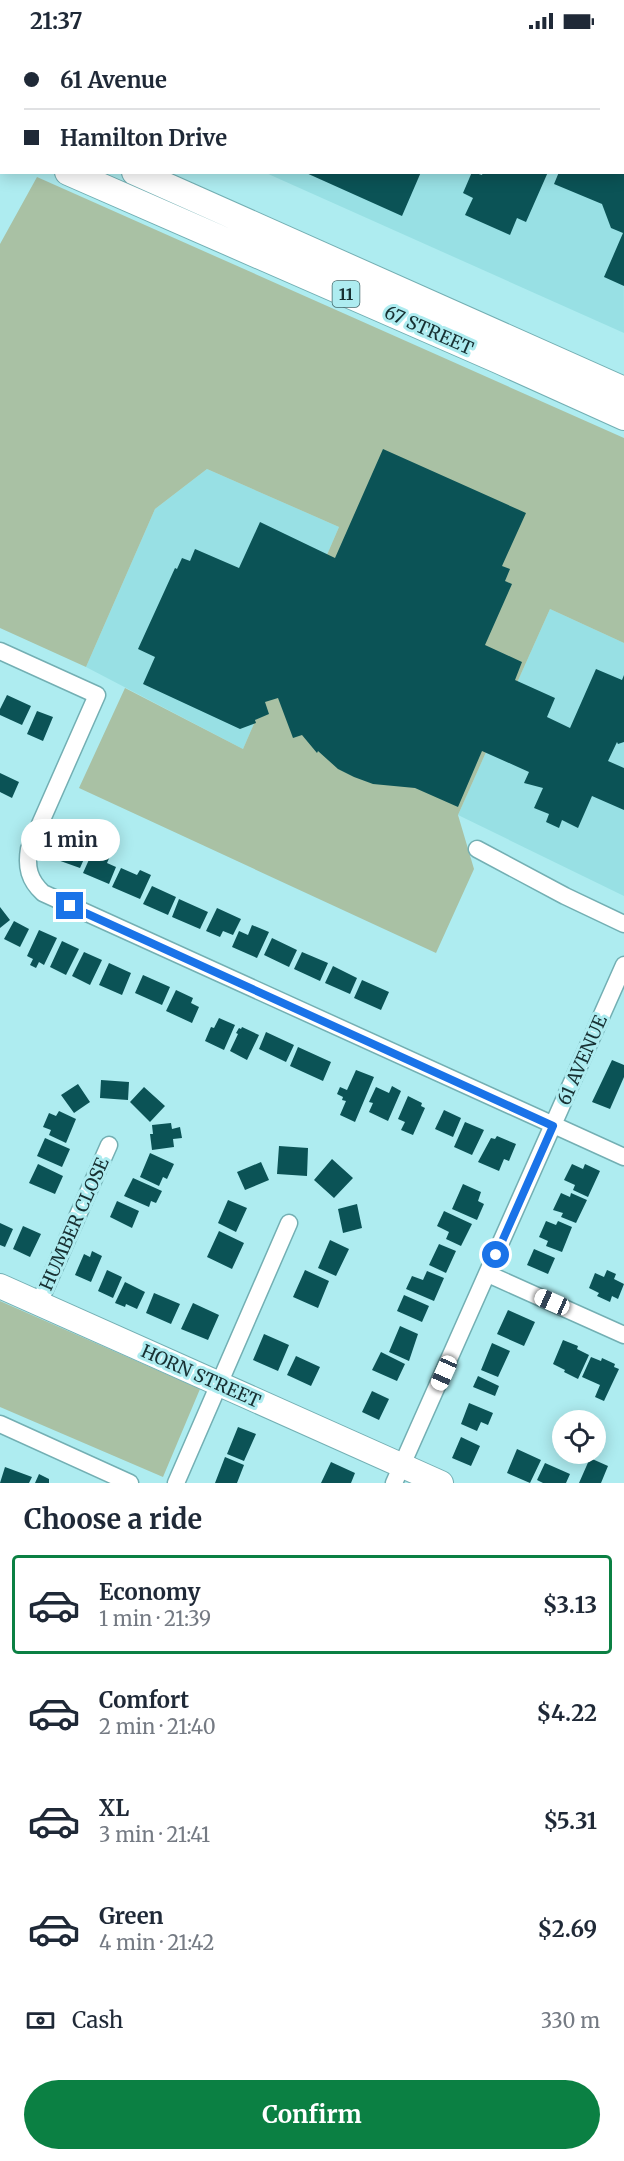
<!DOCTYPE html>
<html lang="en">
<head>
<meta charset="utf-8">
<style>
	body { margin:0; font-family:Merriweather,serif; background:#f2f2f3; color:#1f2937; height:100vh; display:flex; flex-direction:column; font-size:22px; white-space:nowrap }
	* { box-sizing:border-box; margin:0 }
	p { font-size:20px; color:#747a83 }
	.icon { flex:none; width:33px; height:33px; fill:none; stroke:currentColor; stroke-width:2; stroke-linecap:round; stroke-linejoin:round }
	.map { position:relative; height:1441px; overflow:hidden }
	.details { display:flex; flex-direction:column; background:#fff; flex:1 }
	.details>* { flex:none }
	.guide { position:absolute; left:0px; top:0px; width:624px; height:132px; box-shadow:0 3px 15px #0003; display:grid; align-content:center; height:132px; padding:0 24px; background:#fff }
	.tools { position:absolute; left:552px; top:1368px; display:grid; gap:12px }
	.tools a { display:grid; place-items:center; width:54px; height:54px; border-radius:50%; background:#fff; box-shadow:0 3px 15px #0003; font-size:30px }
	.end { position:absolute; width:27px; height:27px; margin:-14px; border:8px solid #1a73e8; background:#fff; box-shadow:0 0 0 3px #fff }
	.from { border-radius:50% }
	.bubble { position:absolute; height:42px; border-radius:21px; background:#fff; box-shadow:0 3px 15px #0003; font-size:20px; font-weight:700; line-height:42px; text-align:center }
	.car { position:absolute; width:18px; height:36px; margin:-18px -9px; border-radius:8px; box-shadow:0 0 4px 2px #0007; background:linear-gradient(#fff 24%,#345 0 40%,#fff 0 76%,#345 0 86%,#fff 0) }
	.guide b { display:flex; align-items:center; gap:21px; height:57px; font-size:22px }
	.guide b+b { border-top:2px solid #e0e1e3 }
	.guide i { width:15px; height:15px; background:#1f2937 }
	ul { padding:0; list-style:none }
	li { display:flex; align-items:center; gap:18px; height:99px; margin:0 12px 9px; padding:0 12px; border:3px solid transparent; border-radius:6px }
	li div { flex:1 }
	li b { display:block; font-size:22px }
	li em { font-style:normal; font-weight:700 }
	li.on { border-color:#0b8043 }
	li>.icon { width:54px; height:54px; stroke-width:1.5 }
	h2 { padding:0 24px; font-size:27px; line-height:72px }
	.pay { display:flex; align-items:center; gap:15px; height:66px; padding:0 24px; font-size:22px }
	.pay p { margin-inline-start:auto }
	.button { display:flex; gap:12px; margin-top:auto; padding:12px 24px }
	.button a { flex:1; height:69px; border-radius:36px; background:#0b8043; color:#fff; font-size:24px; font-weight:700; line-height:69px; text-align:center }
	.status { display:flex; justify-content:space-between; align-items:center; height:42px; padding:0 30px; background:#fff; direction:ltr }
	.status svg { height:16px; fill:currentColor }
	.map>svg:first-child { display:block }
	.built { fill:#98e0e4 }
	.green { fill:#a9c1a4 }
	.building { fill:#0b5356 }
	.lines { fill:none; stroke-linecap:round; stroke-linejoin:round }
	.street-casing { stroke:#73afb3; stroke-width:19 }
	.secondary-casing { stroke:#73afb3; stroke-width:26 }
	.primary-casing { stroke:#73afb3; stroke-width:28 }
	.street { stroke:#fff; stroke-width:16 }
	.secondary { stroke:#fff; stroke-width:24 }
	.primary { stroke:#fff; stroke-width:26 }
	.route { stroke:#1a73e8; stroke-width:8 }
	.labels { text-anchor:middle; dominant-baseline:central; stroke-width:6; stroke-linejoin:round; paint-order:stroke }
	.shield { fill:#aeecf0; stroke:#44686b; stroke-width:1.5 }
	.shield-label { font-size:16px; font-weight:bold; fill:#173032 }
	.street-label { font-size:18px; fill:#173032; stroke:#aeecf0 }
</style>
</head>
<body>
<div class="status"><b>21:37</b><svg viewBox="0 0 49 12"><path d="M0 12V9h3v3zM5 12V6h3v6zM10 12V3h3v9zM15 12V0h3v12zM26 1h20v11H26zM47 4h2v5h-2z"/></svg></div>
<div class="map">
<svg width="624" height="1441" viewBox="0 0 624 1441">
	<rect width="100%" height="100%" fill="#aeecf0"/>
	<!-- built -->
	<path class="built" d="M69 0H451L454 1H68Z
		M623 87 624 291 266 131 622 130Z
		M207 427 339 485 243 707 86 625 155 467Z
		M550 567 624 601V854L458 773Z"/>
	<!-- green -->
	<path class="green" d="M37 135 624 396V601L550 567 458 773 474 827 436 911 79 746 125 646 243 707 339 485 207 427 155 467 86 625 0 586V202Z
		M0 1259 200 1347 163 1435 0 1365Z"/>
	<!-- building -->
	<path class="building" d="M304 130H421L402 174Z
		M472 130 482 133 483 130H548L526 180 517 176 510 193 465 173 473 156 463 151Z
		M559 130H624V244L604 235 623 191 611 186 602 162 554 142Z
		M383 407 526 471 502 524 510 527 505 539 512 542 485 603 522 620 515 638 555 656 547 675 570 686 596 627 622 638 624 633V700L618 702 617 700 608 719 624 726V768L592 754 578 786 562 778 559 786 546 780 549 772 534 766 543 746 524 741 529 730 482 709 458 765 415 746 373 742 354 735 338 727 318 709 317 711 302 693 293 696 278 656 265 660 269 672 255 678 256 681 240 687 143 642 155 615 138 607 175 526 177 527 182 516 190 519 195 507 239 526 260 480 335 516Z
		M7 653 31 664 22 683 0 673V667Z
		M37 669 53 675 43 699 27 692Z
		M0 731 19 740 12 756 0 750Z
		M100 793 116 800 107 821 116 825 109 842 83 831Z
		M80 794 92 799 80 826 52 816 60 798 76 805Z
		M121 826 137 833 140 828 151 833 140 857 112 845Z
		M152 844 176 855 168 873 143 862Z
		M179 857 208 870 200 887 172 875Z
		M0 865 10 878 0 886Z
		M217 866 241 877 233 893 223 889 220 895 206 889Z
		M14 879 29 887 20 905 4 897Z
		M252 883 269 890 257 916 232 905 239 889 248 893Z
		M39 888 57 896 44 923 39 920 36 926 30 923 33 917 27 914Z
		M272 896 297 908 289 925 264 913Z
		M62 899 79 907 66 933 50 925Z
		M84 910 102 918 90 943 72 934Z
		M302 910 328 921 320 939 294 927Z
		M109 921 131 931 122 953 99 943Z
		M333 924 357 936 350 952 325 941Z
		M143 933 170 945 162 963 135 951Z
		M362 938 389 950 381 968 354 956Z
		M176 948 193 956 191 961 199 965 192 981 166 969Z
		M219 976 235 983 224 1008 205 999 211 985 214 986Z
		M242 985 259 993 247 1018 230 1009 238 992 236 991 239 986 241 987Z
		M266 990 294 1003 286 1020 259 1007Z
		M298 1005 331 1020 323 1039 290 1024Z
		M612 1018 624 1023V1035L610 1067 592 1060Z
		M356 1028 374 1035 355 1080 340 1073 346 1059 342 1058 343 1055 337 1052 340 1045 347 1048Z
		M101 1038 129 1040 128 1058 100 1056Z
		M78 1042 90 1060 74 1071 61 1053Z
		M392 1044 401 1049 388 1079 369 1070 373 1061 369 1060 376 1045 389 1051Z
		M144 1045 165 1064 150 1080 130 1060Z
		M408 1054 422 1061 421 1064 425 1066 413 1093 401 1088 405 1080 398 1077Z
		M444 1068 461 1076 453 1095 435 1087Z
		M59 1069 76 1077 66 1101 49 1093 51 1088 43 1085 49 1071 56 1074Z
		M465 1080 484 1088 472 1113 454 1105Z
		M171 1081 172 1087 180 1085 182 1096 173 1097 174 1105 152 1108 150 1092H153L152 1083Z
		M497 1094 516 1102 509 1119 504 1117 499 1129 478 1120 491 1096 495 1097Z
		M45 1096 70 1107 62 1125 37 1114Z
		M279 1104 308 1106 307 1134 277 1132Z
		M150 1111 174 1122 167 1137 163 1135 159 1144 140 1135Z
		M332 1117 353 1136 334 1156 314 1138Z
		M261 1120 269 1138 245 1148 237 1130Z
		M38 1122 63 1134 55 1152 29 1141Z
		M572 1122 583 1127 585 1122 600 1129 588 1155 573 1148 575 1143 564 1138Z
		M133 1136 162 1149 156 1161 151 1159 149 1165 124 1154Z
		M463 1142 481 1150 478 1159 484 1162 477 1178 452 1167Z
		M561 1151 570 1155 571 1151 587 1158 576 1181 561 1175 563 1171 553 1168Z
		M228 1158 247 1166 236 1190 218 1181Z
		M117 1159 139 1169 132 1186 110 1175Z
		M357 1162 362 1186 343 1191 338 1167Z
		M444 1169 472 1182 461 1204 446 1197 449 1190 437 1184Z
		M546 1179 556 1183 558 1179 572 1185 562 1210 546 1204 548 1199 539 1195Z
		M0 1181 13 1187 5 1205 0 1203Z
		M23 1184 41 1192 30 1215 13 1207Z
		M219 1189 244 1201 232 1227 207 1215Z
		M330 1198 349 1207 336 1234 318 1226Z
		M439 1202 456 1209 446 1231 429 1223Z
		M534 1207 555 1216 548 1232 527 1223Z
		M92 1209 102 1214 91 1240 75 1233 84 1212 90 1215Z
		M107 1228 122 1235 113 1256 98 1249Z
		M305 1228 329 1239 318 1266 293 1255Z
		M607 1228 616 1232 614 1237 624 1242 618 1257 612 1254 610 1260 597 1254 599 1251 589 1246 595 1231 604 1235Z
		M427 1229 444 1236 434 1259 406 1247 412 1234 423 1238Z
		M125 1240 145 1250 137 1267 126 1262 125 1265 115 1261Z
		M154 1251 180 1262 171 1282 146 1271Z
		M404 1253 429 1264 422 1280 397 1269Z
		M193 1261 219 1273 208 1298 181 1287Z
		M508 1268 535 1280 524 1304 497 1292Z
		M400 1284 418 1292 409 1319 389 1310Z
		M264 1292 289 1303 278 1329 253 1318Z
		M563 1298 578 1304 577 1307 589 1313 578 1337 564 1330 565 1328 553 1322Z
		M492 1301 510 1309 498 1335 481 1328Z
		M381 1310 405 1322 397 1339 372 1328Z
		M296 1314 320 1325 311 1344 287 1333Z
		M591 1315 601 1319 602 1316 615 1322 614 1325 619 1327 604 1359 595 1355 600 1343 582 1335Z
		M478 1334 499 1344 495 1354 473 1345Z
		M372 1349 389 1357 379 1378 362 1370Z
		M469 1361 493 1371 488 1383 481 1380 477 1389 461 1382Z
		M238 1385 256 1392 244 1419 227 1412Z
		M461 1395 480 1404 471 1424 452 1416Z
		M517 1407 541 1418 530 1441 507 1431Z
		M225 1415 244 1423 237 1441H215Z
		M590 1416 608 1424 601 1441H579Z
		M331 1420 355 1431 351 1441H321Z
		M545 1421 570 1432 566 1441H543L537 1438Z
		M5 1425 32 1435 29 1441H0Z
		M39 1432 49 1437V1441H35Z"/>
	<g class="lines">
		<defs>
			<path id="street" d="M494 0 497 2
				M622 68 624 69
				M0 609 97 653 29 807C26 825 29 838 43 851L624 1115
				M477 807 565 854 624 882
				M488 1232 624 1293
				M39 1261 109 1103
				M0 1382 130 1441
				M176 1441 289 1181
				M394 1441 624 923"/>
			<path id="secondary" d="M0 25 2 22
				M0 1244 441 1441"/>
			<path id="primary" d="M19 2V0
				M0 72 2 73
				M0 102H2
				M68 130 498 318 624 375
				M135 130 624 348"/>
		</defs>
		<!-- street casing -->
		<use href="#street" class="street-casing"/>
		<!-- secondary casing -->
		<use href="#secondary" class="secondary-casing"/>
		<!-- primary casing -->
		<use href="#primary" class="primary-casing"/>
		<!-- street -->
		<use href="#street" class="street"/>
		<!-- secondary -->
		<use href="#secondary" class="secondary"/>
		<!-- primary -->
		<use href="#primary" class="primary"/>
	</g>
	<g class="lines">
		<!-- route -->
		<path class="route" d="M70 864 553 1084 496 1213"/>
	</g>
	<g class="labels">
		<!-- shield labels -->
		<rect class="shield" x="332.5" y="239" width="27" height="26" rx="4.5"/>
		<g class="shield-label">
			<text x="346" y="252">11</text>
		</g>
		<!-- street labels -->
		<g class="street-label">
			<text transform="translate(429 288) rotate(24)">67 STREET</text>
			<text transform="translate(582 1018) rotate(-66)">61 AVENUE</text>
			<text transform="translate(74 1182) rotate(-66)">HUMBER CLOSE</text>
			<text transform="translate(201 1334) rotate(24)">HORN STREET</text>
		</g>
	</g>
</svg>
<div class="tools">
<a><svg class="icon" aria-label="locate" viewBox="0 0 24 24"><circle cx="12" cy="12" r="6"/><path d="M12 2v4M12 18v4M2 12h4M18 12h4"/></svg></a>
</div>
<i class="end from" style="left:496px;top:1213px"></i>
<i class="end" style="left:70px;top:864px"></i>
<div class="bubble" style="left:21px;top:777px;width:99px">1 min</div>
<i class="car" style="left:552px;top:1260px;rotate:294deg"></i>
<i class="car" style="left:444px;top:1331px;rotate:204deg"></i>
<div class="guide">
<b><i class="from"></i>61 Avenue</b>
<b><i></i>Hamilton Drive</b>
</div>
</div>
<section class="details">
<h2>Choose a ride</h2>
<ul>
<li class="on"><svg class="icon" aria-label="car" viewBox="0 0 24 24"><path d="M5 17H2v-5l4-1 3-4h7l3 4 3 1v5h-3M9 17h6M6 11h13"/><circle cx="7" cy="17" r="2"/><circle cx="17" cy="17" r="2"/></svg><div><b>Economy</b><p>1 min · 21:39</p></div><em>$3.13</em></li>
<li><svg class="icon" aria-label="car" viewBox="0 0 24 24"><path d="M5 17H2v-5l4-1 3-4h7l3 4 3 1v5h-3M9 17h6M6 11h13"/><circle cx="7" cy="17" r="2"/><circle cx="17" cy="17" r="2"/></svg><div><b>Comfort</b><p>2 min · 21:40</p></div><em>$4.22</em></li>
<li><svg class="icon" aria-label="car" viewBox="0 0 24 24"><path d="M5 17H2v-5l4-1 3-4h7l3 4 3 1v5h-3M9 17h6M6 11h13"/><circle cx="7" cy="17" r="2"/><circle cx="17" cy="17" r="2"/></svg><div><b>XL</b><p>3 min · 21:41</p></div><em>$5.31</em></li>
<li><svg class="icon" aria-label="car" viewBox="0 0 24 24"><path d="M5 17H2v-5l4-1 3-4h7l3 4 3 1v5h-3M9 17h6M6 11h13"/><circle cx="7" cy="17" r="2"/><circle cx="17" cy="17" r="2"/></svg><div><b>Green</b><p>4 min · 21:42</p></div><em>$2.69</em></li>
</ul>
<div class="pay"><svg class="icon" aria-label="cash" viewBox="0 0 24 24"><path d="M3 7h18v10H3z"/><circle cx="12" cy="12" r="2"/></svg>Cash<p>330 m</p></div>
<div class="button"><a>Confirm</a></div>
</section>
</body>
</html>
